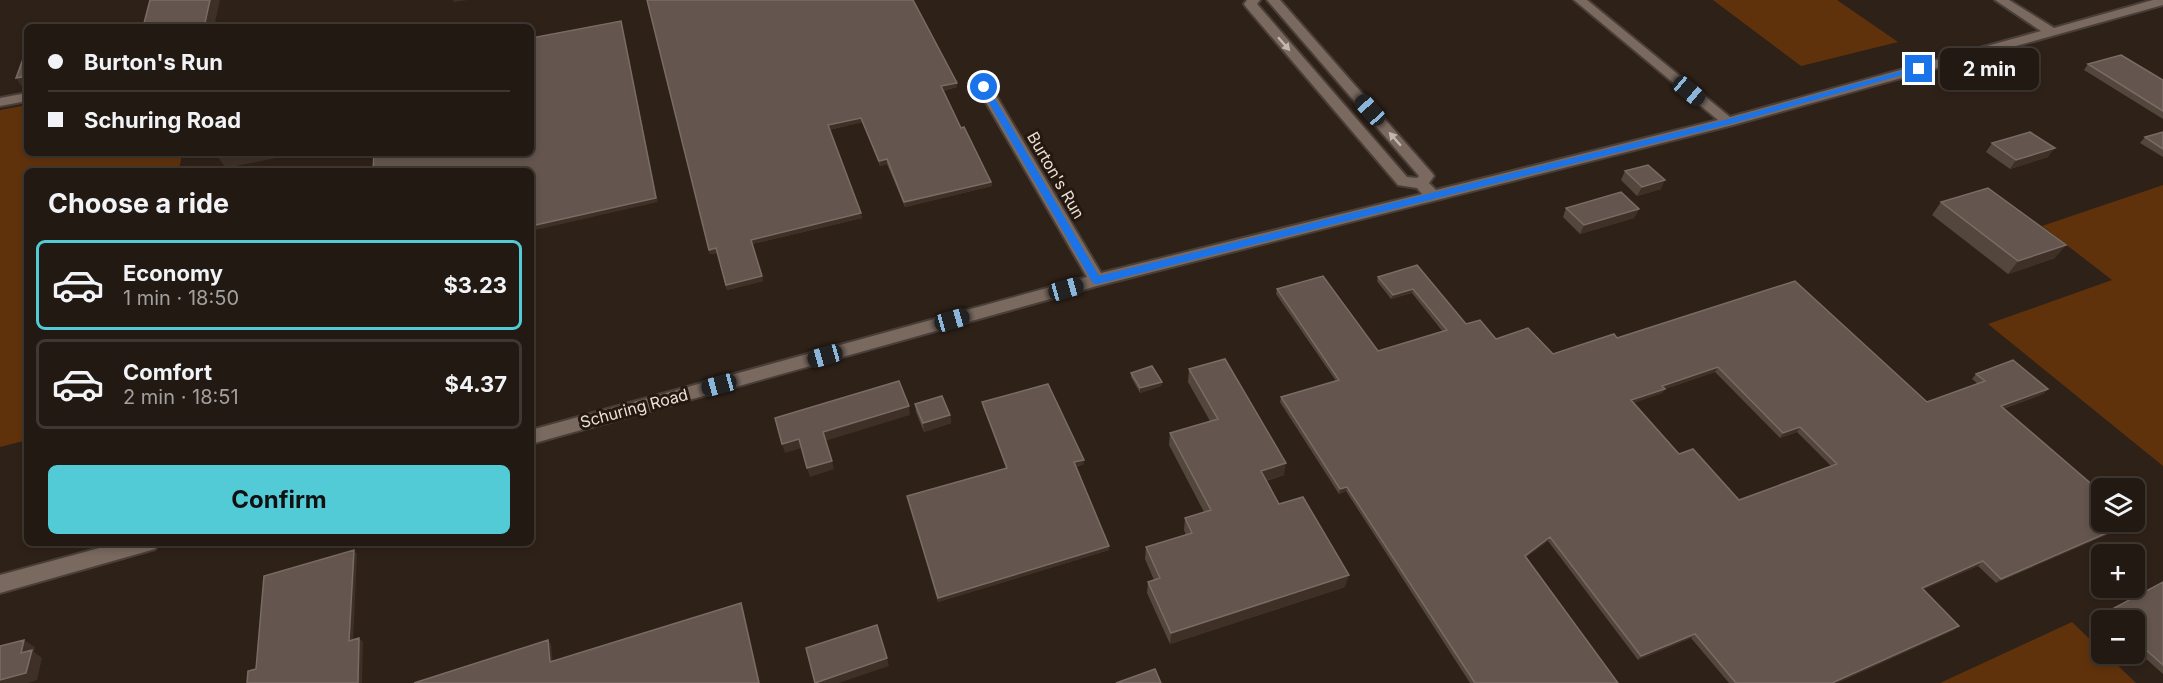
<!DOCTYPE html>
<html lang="en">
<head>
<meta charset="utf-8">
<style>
	body { margin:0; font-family:Inter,sans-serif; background:#2e2620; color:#f1f3f6; height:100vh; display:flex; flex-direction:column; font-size:22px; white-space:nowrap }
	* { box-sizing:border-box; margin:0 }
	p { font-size:20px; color:#a2a09f }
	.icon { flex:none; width:33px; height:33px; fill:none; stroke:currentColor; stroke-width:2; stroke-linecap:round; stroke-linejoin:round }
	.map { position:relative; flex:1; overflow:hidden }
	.details { position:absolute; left:24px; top:168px; width:510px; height:378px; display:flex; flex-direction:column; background:#221912; border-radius:9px; box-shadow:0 3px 9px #0003,0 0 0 2px #3f3832 }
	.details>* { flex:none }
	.guide { position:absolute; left:24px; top:24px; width:510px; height:132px; border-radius:9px; box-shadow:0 3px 9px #0003,0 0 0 2px #3f3832; display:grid; align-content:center; height:132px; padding:0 24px; background:#221912 }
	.buttons { position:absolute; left:2091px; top:478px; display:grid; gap:12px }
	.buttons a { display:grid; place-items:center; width:54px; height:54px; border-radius:9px; background:#221912; box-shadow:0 3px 9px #0003,0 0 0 2px #3f3832; font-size:30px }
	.end { position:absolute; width:27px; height:27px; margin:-14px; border:8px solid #1a73e8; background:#fff; box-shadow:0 0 0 3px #fff }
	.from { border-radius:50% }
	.bubble { position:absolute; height:42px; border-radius:9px; background:#221912; box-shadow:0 3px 9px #0003,0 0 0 2px #3f3832; font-size:20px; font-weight:700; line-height:42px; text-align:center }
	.car { position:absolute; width:18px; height:36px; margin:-18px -9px; border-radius:8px; box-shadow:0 0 4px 2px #0007; background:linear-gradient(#222 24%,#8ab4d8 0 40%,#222 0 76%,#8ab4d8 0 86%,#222 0) }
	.guide b { display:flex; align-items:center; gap:21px; height:57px; font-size:22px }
	.guide b+b { border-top:2px solid #3f3832 }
	.guide i { width:15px; height:15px; background:#f1f3f6 }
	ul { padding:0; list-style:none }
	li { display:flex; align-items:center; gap:18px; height:90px; margin:0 12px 9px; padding:0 12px; border:3px solid #3f3832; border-radius:9px }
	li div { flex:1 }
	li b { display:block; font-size:22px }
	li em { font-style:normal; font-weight:700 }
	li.on { border-color:#52cbd7 }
	li>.icon { width:54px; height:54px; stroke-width:1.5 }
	h2 { padding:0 24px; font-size:27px; line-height:72px }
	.primary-button { display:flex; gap:12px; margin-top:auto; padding:12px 24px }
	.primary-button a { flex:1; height:69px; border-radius:9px; background:#52cbd7; color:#111; font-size:24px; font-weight:700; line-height:69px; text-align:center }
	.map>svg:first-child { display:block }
	.green { fill:#60320c }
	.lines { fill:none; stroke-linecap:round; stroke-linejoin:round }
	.minor-casing { stroke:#493e38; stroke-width:4 }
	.minor { fill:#79695f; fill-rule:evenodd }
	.wall { fill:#53463d; fill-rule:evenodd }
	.shaded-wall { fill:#3e3027 }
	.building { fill:#64564e; stroke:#796c64; stroke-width:1.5; fill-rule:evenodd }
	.oneway { fill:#c2b7b0 }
	.route { fill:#1a73e8 }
	.labels { text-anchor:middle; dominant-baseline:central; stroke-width:6; stroke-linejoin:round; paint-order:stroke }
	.street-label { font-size:16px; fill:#eae1db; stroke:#24180f }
</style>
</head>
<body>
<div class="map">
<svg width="2163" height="683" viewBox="0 0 2163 683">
	<rect width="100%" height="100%" fill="#2e2118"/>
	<!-- green -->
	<path class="green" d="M1713 0H1837L1898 42 1801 66Z
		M27 105V153H182L179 171H27V440L0 447V110Z
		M2163 185V466L1988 324 2112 280 2042 226Z
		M2072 622 2101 650 2102 654H2106L2136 683H1940Z"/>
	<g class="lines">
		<defs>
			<path id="minor" d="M1247 0H1260L1257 4 1407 177 1417 178 1419 176 1267 0H1280L1432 173 1434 176 1429 183 1436 190 1718 120 1574 0H1587L1730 117 2041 31 1995 0H2009L2054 28 2153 0H2163V5L1733 125 1097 286 531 444V430L1087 277 977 87 979 84H989L991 87 1101 273 1422 194 1417 188 1398 185 1246 7 1244 4Z
				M27 93V101L0 106V98Z
				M118 543H158L155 549 148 551 0 593V575Z"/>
		</defs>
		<!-- minor casing -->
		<use href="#minor" class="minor-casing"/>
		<!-- minor -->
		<use href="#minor" class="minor"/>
	</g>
	<!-- wall -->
	<path class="wall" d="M647 0 957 83V87L943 91 961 128 991 182 992 186 905 207 887 164 880 166 862 122 829 130 862 218 752 244 763 281 727 290 717 253 710 254 709 250Z
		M2088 64 2163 80V119L2084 70Z
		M2163 132V157L2140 143 2145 137Z
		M1992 143 2048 157 2010 169 1986 152Z
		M1625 171 1661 189 1637 196 1621 180Z
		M1941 202 2055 258 2008 274 1932 215Z
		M1566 208 1639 209 1634 218 1580 234 1563 217Z
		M1417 265 1466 324 1496 339 1553 354 1617 338 1927 402 1978 384 1972 379 1976 374 2048 389 2043 394 2003 409 2129 525 1996 583 1978 566 1924 589 1954 630 1837 683H1729L1691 638 1638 660 1548 541 1526 557 1618 683H1470L1346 491 1339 494 1280 402 1281 397 1336 381 1276 294 1277 289 1378 351 1443 332 1412 293 1391 299 1377 281 1378 277ZM1715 372 1780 438 1797 432 1831 466 1739 500 1679 454 1633 403 1662 393 1665 389Z
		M1189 369 1284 475 1266 481 1279 504 1345 587 1170 644 1147 593 1148 582 1154 580 1145 559 1146 547 1186 535 1184 530 1185 518 1204 512 1169 445 1170 433 1210 421 1188 382Z
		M1131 373 1162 382 1161 386 1140 393 1131 377Z
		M982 402 1084 460V464L1076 467 1109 550 938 602 907 496 1006 468 983 407Z
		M915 404 950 415 951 423 924 432 916 412Z
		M2163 582V674L2134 648V621H2104L2100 617 2105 613Z"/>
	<!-- shaded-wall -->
	<path class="shaded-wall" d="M210 0H220L214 27H202Z
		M453 0H468L454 2Z
		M621 21 658 202 531 231V226Z
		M27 76V90L25 91 16 78Z
		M957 83V87L941 91V86Z
		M861 118 862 122 829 130 828 125Z
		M2055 148 2048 157 2010 169 2016 160Z
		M229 153H301L226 168 217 156Z
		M887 159V164L880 166 879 161Z
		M1665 180 1661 189 1637 196 1642 187Z
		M991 182 992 186 905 207 904 202Z
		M1639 209 1634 218 1580 234 1584 225Z
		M861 213 862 218 752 244 751 240Z
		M2066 245 2055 258 2008 274 2018 261Z
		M716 248 718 253 710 254 709 250Z
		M762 276 763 281 727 290 726 285Z
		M1413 289 1412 293 1391 299 1393 295Z
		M1718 367 1715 372 1665 389 1662 393 1628 405 1631 400 1662 386Z
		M1162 382 1161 386 1140 393V388Z
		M2048 389 2043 394 1997 411 2001 406Z
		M909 406 910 415 825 441 823 432Z
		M950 415 951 423 924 432 923 423Z
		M1800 427 1797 432 1780 438 1783 433Z
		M799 439 802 448 785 453 782 444Z
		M1084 460V464L1074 467V462Z
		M832 461 834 469 810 477 807 468Z
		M1286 463 1284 475 1258 483 1261 471Z
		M1347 487 1346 491 1339 494 1340 489Z
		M2132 522H2133L2129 525 1996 583 2001 579Z
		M1550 537 1548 541 1523 560 1525 556Z
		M1109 546V550L938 602V598Z
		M354 550 357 554 353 645 349 641Z
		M1983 561 1978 566 1918 592 1922 588Z
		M1349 575 1345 587 1170 644 1171 633Z
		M741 603 743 607 760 683H759Z
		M1959 626 1954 630 1837 683H1832Z
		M1695 634 1691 638 1638 660 1641 656Z
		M359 638 363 642 362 683H358Z
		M24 640 35 647 34 652 42 658 37 680 28 683H0V680L21 653Z
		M548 640 551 644 553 666 550 662Z
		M887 658 889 666 839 683H815Z"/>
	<!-- building -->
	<path class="building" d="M150 0H210L204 27H143Z
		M647 0H913L957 83 941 86 961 128 964 127 991 182 904 202 887 159 879 161 861 118 828 125 861 213 751 240 762 276 726 285 716 248 709 250Z
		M621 21 656 198 531 226V171H373L374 153H531V38Z
		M27 48V76L16 78Z
		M2121 55 2163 80V111L2088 64Z
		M2030 132 2055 148 2016 160 1992 143Z
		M2163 132V149L2145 137Z
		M217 153H229L217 156Z
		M1648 165 1665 180 1642 187 1625 171Z
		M1988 188 2066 245 2018 261 1941 202Z
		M1621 192 1639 209 1584 225 1566 208Z
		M1417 265 1466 324 1480 320 1496 339 1528 328 1553 354 1614 334 1617 338 1795 281 1927 402 1985 381 1976 374 2013 360 2048 389 2001 406 2102 493V522H2132L2001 579 1983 561 1922 588 1959 626 1832 683H1736L1695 634 1641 656 1550 537 1525 556 1618 683H1475L1347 487 1340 489 1281 397 1339 380 1277 289 1323 276 1378 351 1447 330 1413 289 1393 295 1378 277ZM1718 367 1783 433 1800 427 1837 464 1739 500 1693 449 1679 454 1631 400 1665 389 1662 386Z
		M1225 359 1286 463 1261 471 1279 504 1303 497 1349 575 1171 633 1148 582 1160 578 1146 547 1192 533 1185 518 1211 510 1170 433 1218 419 1189 369Z
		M1152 366 1162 382 1140 388 1131 373Z
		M899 381 909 406 823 432 832 461 807 468 799 439 782 444 775 418Z
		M1048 384 1084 460 1074 462 1109 546 938 598 907 496 1007 468 982 402Z
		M942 396 950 415 923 423 915 404Z
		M354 550 349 641 359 638 358 683H247L248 671 256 669 264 576Z
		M2163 582V665L2134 639V621H2114L2105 613Z
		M741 603 759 683H414L548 640 550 662Z
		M877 625 887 658 815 683 806 648Z
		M24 640 21 653 32 650 26 673 0 680V646Z
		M1155 669 1161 683H1116Z"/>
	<!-- one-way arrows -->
	<defs><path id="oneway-solid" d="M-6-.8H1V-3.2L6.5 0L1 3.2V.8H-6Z" transform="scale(1.5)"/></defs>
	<g class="oneway">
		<use href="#oneway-solid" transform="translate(1284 44) rotate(49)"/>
		<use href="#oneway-solid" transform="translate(1395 139) rotate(-131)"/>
	</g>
	<!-- route -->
	<path class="route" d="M1916 67 1923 69 1730 124 1097 284 1093 283 980 87 984 84 988 87 1099 276 1725 120Z"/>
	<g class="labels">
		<!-- street labels -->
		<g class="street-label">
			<text transform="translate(1056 175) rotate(60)">Burton's Run</text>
			<text transform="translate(634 408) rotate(-15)">Schuring Road</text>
		</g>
	</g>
</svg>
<div class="buttons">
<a><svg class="icon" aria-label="layers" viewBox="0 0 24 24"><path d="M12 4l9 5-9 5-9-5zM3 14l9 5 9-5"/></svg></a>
<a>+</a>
<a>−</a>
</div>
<i class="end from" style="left:984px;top:87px"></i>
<i class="end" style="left:1919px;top:69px"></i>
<div class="bubble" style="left:1940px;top:48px;width:99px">2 min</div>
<i class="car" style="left:1689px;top:91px;rotate:130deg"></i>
<i class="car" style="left:1370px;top:110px;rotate:318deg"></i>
<i class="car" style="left:1066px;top:289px;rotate:74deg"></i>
<i class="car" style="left:952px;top:320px;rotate:74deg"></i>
<i class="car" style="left:825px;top:356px;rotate:254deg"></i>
<i class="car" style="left:719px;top:385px;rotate:255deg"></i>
<div class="guide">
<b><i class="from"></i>Burton's Run</b>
<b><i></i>Schuring Road</b>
</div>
<section class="details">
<h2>Choose a ride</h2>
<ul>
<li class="on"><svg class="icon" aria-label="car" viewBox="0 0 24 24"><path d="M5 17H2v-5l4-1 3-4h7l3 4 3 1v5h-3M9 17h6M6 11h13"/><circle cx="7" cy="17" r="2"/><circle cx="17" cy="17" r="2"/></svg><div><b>Economy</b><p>1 min · 18:50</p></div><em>$3.23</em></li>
<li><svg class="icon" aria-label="car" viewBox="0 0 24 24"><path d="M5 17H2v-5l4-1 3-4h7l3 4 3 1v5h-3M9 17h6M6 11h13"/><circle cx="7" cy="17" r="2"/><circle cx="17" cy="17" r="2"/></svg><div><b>Comfort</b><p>2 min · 18:51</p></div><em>$4.37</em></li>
</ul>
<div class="primary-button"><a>Confirm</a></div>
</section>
</div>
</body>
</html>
